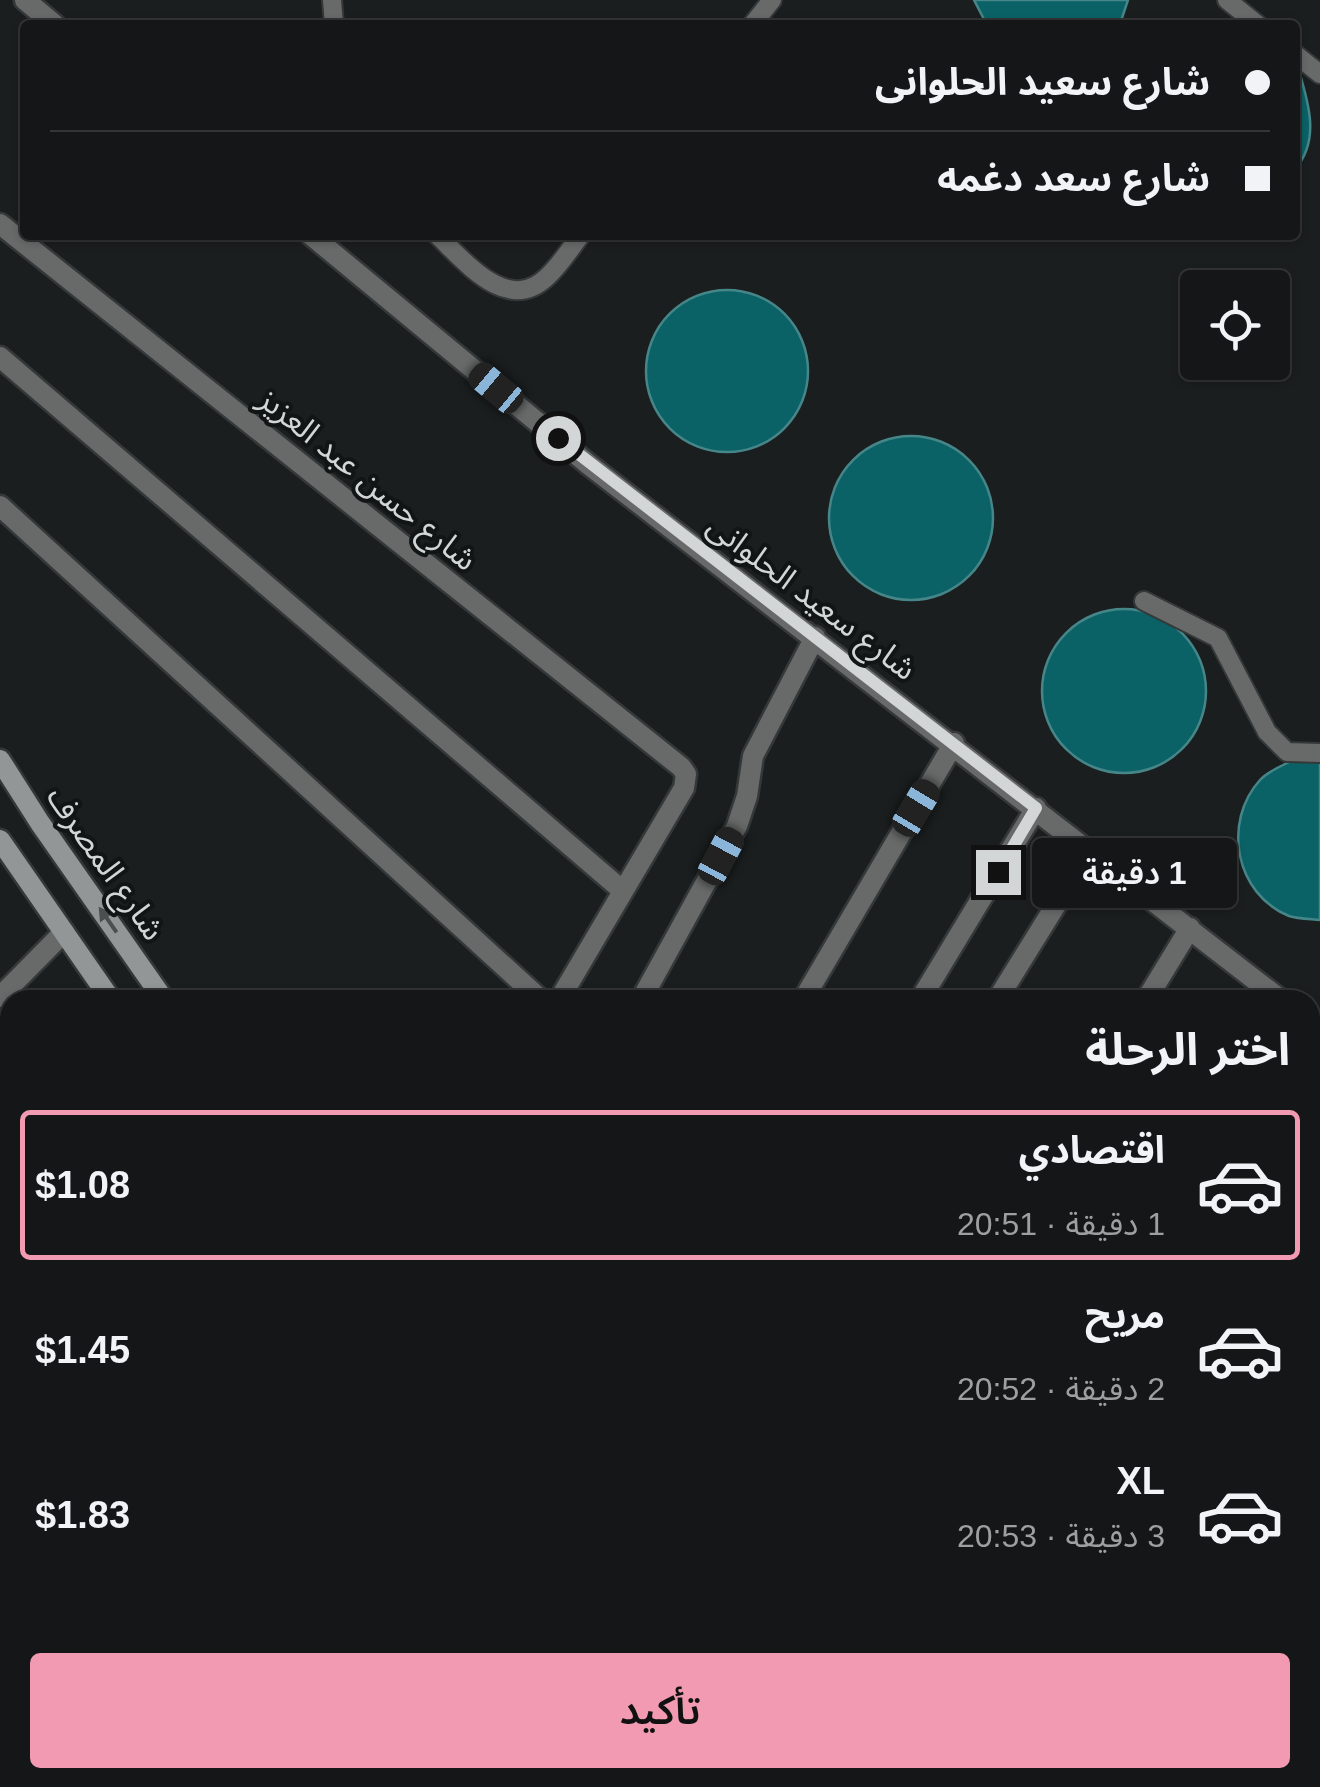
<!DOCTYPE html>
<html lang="ar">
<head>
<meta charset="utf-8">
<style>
	body { margin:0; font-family:Helvetica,"Noto Sans Arabic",sans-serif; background:#212324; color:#f1f3f6; direction:rtl; height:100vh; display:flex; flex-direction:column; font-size:38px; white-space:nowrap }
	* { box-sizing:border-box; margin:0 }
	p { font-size:32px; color:#9d9fa1 }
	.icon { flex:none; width:55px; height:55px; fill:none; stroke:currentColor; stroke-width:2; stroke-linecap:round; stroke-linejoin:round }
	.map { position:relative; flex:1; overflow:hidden; direction:ltr }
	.drawer { position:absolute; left:0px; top:990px; width:1320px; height:798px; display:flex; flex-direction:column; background:#141617; border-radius:30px 30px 0 0; box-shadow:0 2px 8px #0004,0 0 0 2px #333536; direction:rtl }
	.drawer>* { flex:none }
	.banner { position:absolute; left:20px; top:20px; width:1280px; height:220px; border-radius:10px; box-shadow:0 2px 8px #0004,0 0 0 2px #333536; direction:rtl; display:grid; align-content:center; height:220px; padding:0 30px; background:#141617 }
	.tools { position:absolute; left:1180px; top:270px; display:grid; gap:20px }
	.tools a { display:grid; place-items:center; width:110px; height:110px; border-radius:10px; background:#141617; box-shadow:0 2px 8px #0004,0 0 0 2px #333536; font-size:50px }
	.end { position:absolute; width:45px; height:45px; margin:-22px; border:12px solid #d3d6d6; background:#111; box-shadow:0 0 0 5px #111 }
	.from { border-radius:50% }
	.bubble { position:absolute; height:70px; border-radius:10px; background:#141617; box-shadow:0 2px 8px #0004,0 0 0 2px #333536; font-size:32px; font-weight:600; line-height:70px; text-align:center; direction:rtl }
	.car { position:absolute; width:30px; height:60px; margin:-30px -15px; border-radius:12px; box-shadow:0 0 8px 2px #0007; background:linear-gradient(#222 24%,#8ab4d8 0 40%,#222 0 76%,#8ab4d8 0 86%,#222 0) }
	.banner b { display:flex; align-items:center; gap:35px; height:95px; font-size:38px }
	.banner b+b { border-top:2px solid #333536 }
	.banner i { width:25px; height:25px; background:#f1f3f6 }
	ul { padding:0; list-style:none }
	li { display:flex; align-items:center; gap:30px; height:150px; margin:0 20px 15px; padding:0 10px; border:5px solid transparent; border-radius:10px }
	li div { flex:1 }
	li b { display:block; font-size:38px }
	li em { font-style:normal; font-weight:600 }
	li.current { border-color:#f19ab2 }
	li>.icon { width:90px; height:90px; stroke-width:1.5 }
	h2 { padding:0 30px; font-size:45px; line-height:120px }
	.button { display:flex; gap:20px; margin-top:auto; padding:20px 30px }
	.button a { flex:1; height:115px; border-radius:10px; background:#f19ab2; color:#111; font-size:40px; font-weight:600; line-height:115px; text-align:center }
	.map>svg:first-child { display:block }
	.water { fill:#0a6267; stroke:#468588; stroke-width:2.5 }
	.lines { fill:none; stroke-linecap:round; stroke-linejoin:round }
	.lane-casing { stroke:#343839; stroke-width:22 }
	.street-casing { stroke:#343839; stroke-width:25 }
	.secondary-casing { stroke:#343839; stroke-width:25 }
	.lane { stroke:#686a6a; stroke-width:18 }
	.street { stroke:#686a6a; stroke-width:20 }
	.secondary { stroke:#939697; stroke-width:20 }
	.oneway { fill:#4c4f50 }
	.route { stroke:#d3d6d6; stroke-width:12 }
	.labels { text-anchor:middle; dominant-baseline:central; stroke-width:8; stroke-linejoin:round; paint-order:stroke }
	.street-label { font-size:32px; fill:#d3d6d6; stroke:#111515 }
</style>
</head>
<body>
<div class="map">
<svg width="1320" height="1787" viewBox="0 0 1320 1787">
	<rect width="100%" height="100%" fill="#1a1e1f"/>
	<!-- water -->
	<path class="water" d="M974 0H1128L1122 18 1115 25H987Z
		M1295 68 1299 71C1309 104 1320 141 1295 169Z
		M646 371a81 81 0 1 1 162 0a81 81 0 1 1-162 0Z
		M829 518a82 82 0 1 1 164 0a82 82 0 1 1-164 0Z
		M1042 691a82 82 0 1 1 164 0a82 82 0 1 1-164 0Z
		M1300 757 1320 758V920C1311 919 1298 919 1289 916 1235 894 1222 822 1260 780 1269 770 1288 763 1300 757Z"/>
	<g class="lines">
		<defs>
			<path id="lane" d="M332 0 334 25
				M1227 0 1258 25
				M752 25 772 0
				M1295 54 1320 74
				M437 235C465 261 507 315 547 277 560 265 570 249 581 235
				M1144 601 1218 638 1267 732 1287 752 1320 753"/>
			<path id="street" d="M25 0 55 25
				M0 224 681 767 686 774 684 788 559 1000
				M311 235 588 464 1281 1000
				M0 357 623 891
				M0 506 541 1000
				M0 997 64 932
				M641 1000 737 826 747 796 753 756 815 637
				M803 1000 954 743
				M920 1000 1036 808
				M997 1000 1090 850
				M1146 1000 1190 928
				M1310 1023 1320 1030
				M0 1186 10 1175
				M1310 1211 1320 1196
				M0 1362 10 1355
				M0 1431 10 1419
				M1310 1445 1320 1431
				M1310 1607 1320 1594
				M0 1629 10 1617
				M228 1778 234 1787
				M9 1787 17 1778
				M153 1787 161 1778
				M392 1787 401 1778
				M516 1787 526 1778
				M810 1787 816 1778
				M915 1787 922 1778
				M1065 1787 1072 1778
				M1179 1787 1186 1778
				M1308 1787 1320 1771"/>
			<path id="secondary" d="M0 760 40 823 164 1000
				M0 840 111 1000
				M619 1778 625 1787
				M680 1778 686 1787"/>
		</defs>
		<!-- lane casing -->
		<use href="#lane" class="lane-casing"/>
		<!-- street casing -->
		<use href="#street" class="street-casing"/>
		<!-- secondary casing -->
		<use href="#secondary" class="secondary-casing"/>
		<!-- lane -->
		<use href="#lane" class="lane"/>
		<!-- street -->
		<use href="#street" class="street"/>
		<!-- secondary -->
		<use href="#secondary" class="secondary"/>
	</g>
	<!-- one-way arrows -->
	<defs><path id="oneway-solid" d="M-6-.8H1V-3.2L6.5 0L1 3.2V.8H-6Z" transform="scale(2.5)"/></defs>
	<use class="oneway" href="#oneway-solid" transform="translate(108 920) rotate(-125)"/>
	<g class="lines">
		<!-- route -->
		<path class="route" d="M558 438 1036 808 998 872"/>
	</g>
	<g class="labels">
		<!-- street labels -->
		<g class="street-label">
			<text transform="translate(368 479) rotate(39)">شارع حسن عبد العزيز</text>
			<text transform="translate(812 597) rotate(37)">شارع سعيد الحلوانى</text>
			<text transform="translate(106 863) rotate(55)">شارع المصرف</text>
		</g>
	</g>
</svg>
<div class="tools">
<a><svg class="icon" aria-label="locate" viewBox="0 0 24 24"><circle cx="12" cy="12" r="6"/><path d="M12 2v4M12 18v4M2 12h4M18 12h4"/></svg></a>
</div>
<i class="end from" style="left:558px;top:438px"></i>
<i class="end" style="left:998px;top:872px"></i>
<div class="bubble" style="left:1032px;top:838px;width:205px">1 دقيقة</div>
<i class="car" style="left:496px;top:388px;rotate:310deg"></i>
<i class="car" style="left:916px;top:808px;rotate:31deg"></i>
<i class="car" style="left:721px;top:856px;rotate:28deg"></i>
<div class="banner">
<b><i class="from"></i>شارع سعيد الحلوانى</b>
<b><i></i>شارع سعد دغمه</b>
</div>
<section class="drawer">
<h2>اختر الرحلة</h2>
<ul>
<li class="current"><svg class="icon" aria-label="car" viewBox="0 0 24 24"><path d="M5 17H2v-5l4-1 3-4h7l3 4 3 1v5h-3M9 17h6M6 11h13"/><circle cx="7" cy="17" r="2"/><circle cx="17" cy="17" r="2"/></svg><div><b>اقتصادي</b><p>1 دقيقة · 20:51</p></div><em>$1.08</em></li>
<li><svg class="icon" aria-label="car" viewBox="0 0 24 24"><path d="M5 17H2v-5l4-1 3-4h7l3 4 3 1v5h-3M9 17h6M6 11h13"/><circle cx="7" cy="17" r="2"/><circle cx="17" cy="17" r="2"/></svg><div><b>مريح</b><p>2 دقيقة · 20:52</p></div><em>$1.45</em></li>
<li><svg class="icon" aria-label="car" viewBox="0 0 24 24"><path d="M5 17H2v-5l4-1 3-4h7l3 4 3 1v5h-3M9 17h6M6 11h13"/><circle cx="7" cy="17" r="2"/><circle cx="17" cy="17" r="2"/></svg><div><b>XL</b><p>3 دقيقة · 20:53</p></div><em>$1.83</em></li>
</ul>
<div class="button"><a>تأكيد</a></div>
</section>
</div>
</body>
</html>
